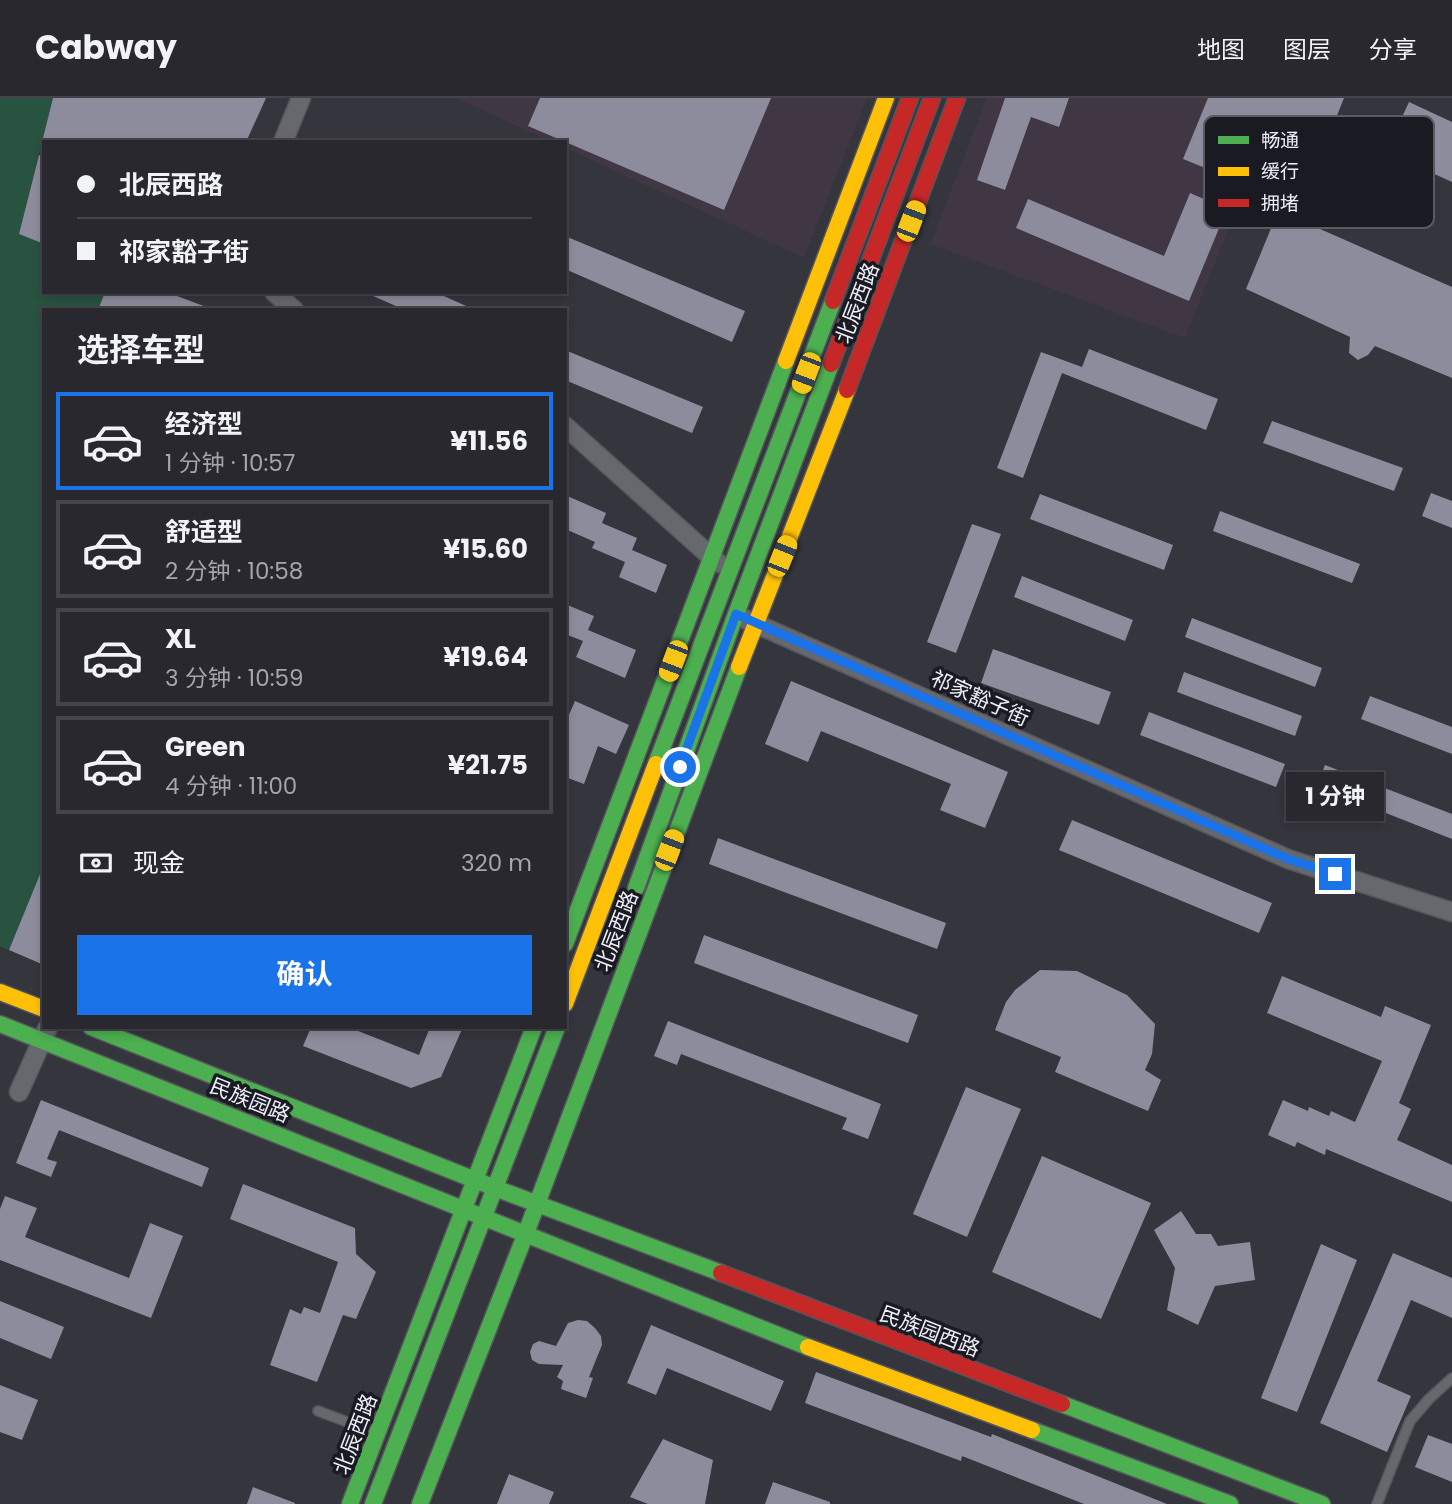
<!DOCTYPE html>
<html lang="zh">
<head>
<meta charset="utf-8">
<style>
	body { margin:0; font-family:Poppins,"Noto Sans SC",sans-serif; background:#303036; color:#f1f3f6; height:100vh; display:flex; flex-direction:column; font-size:26px; white-space:nowrap }
	* { box-sizing:border-box; margin:0 }
	p { font-size:23px; color:#a5a6aa }
	.icon { flex:none; width:38px; height:38px; fill:none; stroke:currentColor; stroke-width:2; stroke-linecap:round; stroke-linejoin:round }
	.map { position:relative; flex:1; overflow:hidden }
	.details { position:absolute; left:42px; top:210px; width:525px; height:721px; display:flex; flex-direction:column; background:#28282e; border-radius:0px; box-shadow:0 4px 10px #0003,0 0 0 2px #44444a }
	.details>* { flex:none }
	.banner { position:absolute; left:42px; top:42px; width:525px; height:154px; border-radius:0px; box-shadow:0 4px 10px #0003,0 0 0 2px #44444a; display:grid; align-content:center; height:154px; padding:0 35px; background:#28282e }
	.end { position:absolute; width:32px; height:32px; margin:-16px; border:9px solid #1a73e8; background:#fff; box-shadow:0 0 0 4px #fff }
	.from { border-radius:50% }
	.bubble { position:absolute; height:49px; border-radius:0px; background:#28282e; box-shadow:0 4px 10px #0003,0 0 0 2px #44444a; font-size:23px; font-weight:700; line-height:49px; text-align:center }
	.car { position:absolute; width:21px; height:42px; margin:-21px -10px; border-radius:9px; box-shadow:0 0 5px 2px #0007; background:linear-gradient(#f5c518 24%,#345 0 40%,#f5c518 0 76%,#345 0 86%,#f5c518 0) }
	.banner b { display:flex; align-items:center; gap:24px; height:66px; font-size:26px }
	.banner b+b { border-top:2px solid #44444a }
	.banner i { width:18px; height:18px; background:#f1f3f6 }
	ul { padding:0; list-style:none }
	li { display:flex; align-items:center; gap:21px; height:98px; margin:0 14px 10px; padding:0 21px; border:4px solid #44444a; border-radius:0px }
	li div { flex:1 }
	li b { display:block; font-size:26px }
	li em { font-style:normal; font-weight:700 }
	li.active { border-color:#1a73e8 }
	li>.icon { width:63px; height:63px; stroke-width:1.5 }
	h2 { padding:0 35px; font-size:32px; line-height:84px }
	.pay { display:flex; align-items:center; gap:18px; height:77px; padding:0 35px; font-size:26px }
	.pay p { margin-inline-start:auto }
	.primary-button { display:flex; gap:14px; margin-top:auto; padding:14px 35px }
	.primary-button a { flex:1; height:80px; border-radius:0px; background:#1a73e8; color:#fff; font-size:28px; font-weight:700; line-height:80px; text-align:center }
	header { display:flex; align-items:center; gap:42px; box-sizing:border-box; height:98px; padding:0 35px; background:#28282e; border-bottom:2px solid #44444a }
	header strong { font-size:33px }
	nav { display:flex; gap:38px; margin-inline-start:auto; font-size:24px }
	.map>svg:first-child { display:block }
	.commercial { fill:#403644 }
	.green { fill:#285341 }
	.building { fill:#8c8c9d }
	.lines { fill:none; stroke-linecap:round; stroke-linejoin:round }
	.lane-casing { stroke:#54545b; stroke-width:12 }
	.street-casing { stroke:#54545b; stroke-width:21 }
	.fast-casing { stroke:#54545b; stroke-width:19 }
	.slow-casing { stroke:#54545b; stroke-width:19 }
	.jam-casing { stroke:#54545b; stroke-width:19 }
	.lane { stroke:#67676e; stroke-width:9 }
	.street { stroke:#67676e; stroke-width:18 }
	.fast { stroke:#4caf50; stroke-width:16 }
	.slow { stroke:#ffc107; stroke-width:16 }
	.jam { stroke:#c62828; stroke-width:16 }
	.route { stroke:#1a73e8; stroke-width:9 }
	.labels { text-anchor:middle; dominant-baseline:central; stroke-width:7; stroke-linejoin:round; paint-order:stroke }
	.street-label { font-size:21px; fill:#eeeef9; stroke:#1a1a22 }
	.key { fill:#1a1a22; stroke:#5a5a62; stroke-width:2 }
	.key-label { font-size:19px; fill:#eeeef9 }
</style>
</head>
<body>
<header>
<strong>Cabway</strong>
<nav><a>地图</a><a>图层</a><a>分享</a></nav>
</header>
<div class="map">
<svg width="1452" height="1406" viewBox="0 0 1452 1406">
	<rect width="100%" height="100%" fill="#35353e"/>
	<!-- commercial -->
	<path class="commercial" d="M456 0H867L804 160 565 50V44H551Z
		M987 0H1281L1185 240 930 146Z"/>
	<!-- green -->
	<path class="green" d="M0 0H53L19 136 44 146V194H105L98 212H44V768L9 852 0 848Z"/>
	<!-- building -->
	<path class="building" d="M53 0H266L246 44H42Z
		M540 0H771L724 112 528 28Z
		M1005 0H1069L1059 29 1031 19 1005 92 977 82Z
		M1208 0H1344L1307 92 1232 62 1225 78 1183 61Z
		M1409 4 1452 24V84L1386 54Z
		M39 57 44 58V146L19 136Z
		M1190 95 1227 111 1189 203 1016 130 1028 101 1164 158Z
		M1277 116 1310 129 1311 127 1452 189V280L1375 248 1368 257 1358 262 1349 255 1350 239 1246 191Z
		M565 138 745 213 732 244 565 171Z
		M105 194H179L177 198 209 210 98 212Z
		M364 194H435L475 212H405Z
		M1089 251 1218 301 1206 332 1062 275 1023 380 997 370 1041 254 1082 269Z
		M565 252 703 309 692 335 565 282Z
		M1272 323 1403 370 1394 393 1263 345Z
		M1431 395 1452 403V430L1422 418Z
		M1040 396 1173 447 1164 472 1030 421Z
		M565 397 606 415 602 425 637 440 632 452 667 467 656 495 619 479 625 464 592 450 595 444 565 431Z
		M1220 413 1360 466 1352 485 1213 433Z
		M972 426 1001 436 956 555 927 544Z
		M1022 478 1133 522 1125 543 1014 499Z
		M565 506 594 518 588 532 636 552 625 580 576 559 583 543 565 536Z
		M1192 520 1322 570 1315 589 1185 539Z
		M993 551 1111 594 1099 627 981 585Z
		M1184 574 1302 618 1295 638 1177 594Z
		M791 583 1008 674 985 730 940 712 951 686 821 633 808 664 765 646Z
		M1370 598 1452 629V656L1361 621Z
		M575 603 629 627 616 656 598 648 584 686 565 679V626Z
		M1149 614 1285 666 1276 689 1140 637Z
		M1325 667 1452 716V741L1317 688Z
		M1072 722 1272 805 1259 835 1059 752Z
		M718 740 946 825 937 851 709 766Z
		M43 769H44V867L9 852Z
		M704 837 918 917 908 945 694 865Z
		M1040 872 1077 873 1127 897 1155 926 1152 956 1145 972 1161 982 1148 1013 1055 974 1061 959 995 932 1006 904 1015 892Z
		M1282 878 1381 919 1385 908 1431 927 1399 1005 1411 1011 1397 1042 1452 1067V1104L1326 1051 1325 1057 1297 1044 1295 1049 1268 1037 1283 1002 1308 1013 1309 1009 1329 1018 1331 1013 1355 1024 1382 963 1267 915Z
		M668 923 881 1006 868 1041 842 1031 847 1020 681 956 677 967 654 958Z
		M311 929H348L419 957 430 929H463L441 979 411 990 303 948Z
		M966 989 1021 1011 967 1139 913 1116Z
		M41 1002 209 1070 202 1089 59 1032 47 1061 57 1064 51 1079 16 1065Z
		M1042 1058 1151 1105 1101 1221 992 1174Z
		M243 1086 355 1130 356 1156 376 1174 356 1221 343 1217 317 1284 270 1267 290 1211 301 1216 304 1209 320 1215 338 1164 230 1121Z
		M5 1098 37 1110 25 1139 129 1180 150 1125 183 1138 151 1220 0 1162V1111Z
		M1181 1113 1196 1136H1211L1218 1148 1250 1144 1255 1182 1215 1188 1198 1227 1167 1212 1175 1170 1154 1132Z
		M1321 1146 1357 1162 1297 1314 1261 1300Z
		M1393 1155 1452 1180V1220L1411 1202 1377 1283 1411 1298 1387 1354 1320 1325Z
		M0 1203 64 1229 51 1261 0 1240Z
		M578 1222 587 1223 595 1230 601 1238 602 1247 589 1279 593 1280 586 1300 561 1291 563 1283 557 1279 563 1267 539 1266 532 1262 530 1254 533 1246 539 1243 556 1248 568 1225Z
		M651 1227 784 1283 771 1313 667 1270 656 1297 627 1285Z
		M816 1274 991 1339 992 1336 1167 1406H1084L962 1358 961 1363 805 1305Z
		M0 1287 38 1302 22 1342 0 1334Z
		M1428 1337 1452 1346V1384L1415 1369Z
		M663 1341 713 1362 705 1406H648L630 1399Z
		M509 1376 554 1394 549 1406H497Z
		M773 1384 830 1404V1406H765Z
		M253 1389 295 1405V1406H247Z"/>
	<g class="lines">
		<defs>
			<path id="lane" d="M318 1313 374 1334
				M1377 1406 1410 1323 1429 1301 1452 1280"/>
			<path id="street" d="M283 44 301 0
				M274 194 294 212
				M565 328 718 465
				M745 521 1288 761 1452 814
				M19 994 48 929"/>
			<path id="fast" d="M656 666 833 203
				M636 790 736 516 831 266
				M565 846 786 263
				M0 926 808 1249
				M91 929 495 1090 721 1175
				M1062 1306 1322 1406
				M1032 1332 1230 1406
				M350 1406 534 929
				M373 1406 557 929
				M420 1406 526 1135 739 569"/>
			<path id="slow" d="M786 263 886 0
				M739 569 847 292
				M0 894 44 911
				M565 906 656 666
				M808 1249 1032 1332"/>
			<path id="jam" d="M833 203 910 0
				M831 266 932 0
				M847 292 957 0
				M721 1175 1062 1306"/>
		</defs>
		<!-- lane casing -->
		<use href="#lane" class="lane-casing"/>
		<!-- street casing -->
		<use href="#street" class="street-casing"/>
		<!-- fast casing -->
		<use href="#fast" class="fast-casing"/>
		<!-- slow casing -->
		<use href="#slow" class="slow-casing"/>
		<!-- jam casing -->
		<use href="#jam" class="jam-casing"/>
		<!-- lane -->
		<use href="#lane" class="lane"/>
		<!-- street -->
		<use href="#street" class="street"/>
		<!-- fast -->
		<use href="#fast" class="fast"/>
		<!-- slow -->
		<use href="#slow" class="slow"/>
		<!-- jam -->
		<use href="#jam" class="jam"/>
	</g>
	<g class="lines">
		<!-- route -->
		<path class="route" d="M680 669 736 516 1288 761 1335 776"/>
	</g>
	<g class="labels">
		<!-- street labels -->
		<g class="street-label">
			<text transform="translate(857 205) rotate(-69)">北辰西路</text>
			<text transform="translate(980 600) rotate(24)">祁家豁子街</text>
			<text transform="translate(616 833) rotate(-69)">北辰西路</text>
			<text transform="translate(250 1002) rotate(22)">民族园路</text>
			<text transform="translate(930 1233) rotate(21)">民族园西路</text>
			<text transform="translate(355 1336) rotate(-69)">北辰西路</text>
		</g>
	</g>
	<!-- legend -->
	<rect x="1204" y="18" width="230" height="112" rx="10" class="key"/>
	<rect x="1218" y="38" width="31" height="8" fill="#4caf50"/>
	<rect x="1218" y="69" width="31" height="9" fill="#ffc107"/>
	<rect x="1218" y="101" width="31" height="8" fill="#c62828"/>
	<g class="key-label">
		<text x="1261" y="49">畅通</text>
		<text x="1261" y="80">缓行</text>
		<text x="1261" y="112">拥堵</text>
	</g>
</svg>
<i class="end from" style="left:680px;top:669px"></i>
<i class="end" style="left:1335px;top:776px"></i>
<div class="bubble" style="left:1286px;top:674px;width:98px">1 分钟</div>
<i class="car" style="left:911px;top:123px;rotate:21deg"></i>
<i class="car" style="left:806px;top:275px;rotate:201deg"></i>
<i class="car" style="left:782px;top:458px;rotate:22deg"></i>
<i class="car" style="left:673px;top:563px;rotate:201deg"></i>
<i class="car" style="left:669px;top:752px;rotate:21deg"></i>
<div class="banner">
<b><i class="from"></i>北辰西路</b>
<b><i></i>祁家豁子街</b>
</div>
<section class="details">
<h2>选择车型</h2>
<ul>
<li class="active"><svg class="icon" aria-label="car" viewBox="0 0 24 24"><path d="M5 17H2v-5l4-1 3-4h7l3 4 3 1v5h-3M9 17h6M6 11h13"/><circle cx="7" cy="17" r="2"/><circle cx="17" cy="17" r="2"/></svg><div><b>经济型</b><p>1 分钟 · 10:57</p></div><em>¥11.56</em></li>
<li><svg class="icon" aria-label="car" viewBox="0 0 24 24"><path d="M5 17H2v-5l4-1 3-4h7l3 4 3 1v5h-3M9 17h6M6 11h13"/><circle cx="7" cy="17" r="2"/><circle cx="17" cy="17" r="2"/></svg><div><b>舒适型</b><p>2 分钟 · 10:58</p></div><em>¥15.60</em></li>
<li><svg class="icon" aria-label="car" viewBox="0 0 24 24"><path d="M5 17H2v-5l4-1 3-4h7l3 4 3 1v5h-3M9 17h6M6 11h13"/><circle cx="7" cy="17" r="2"/><circle cx="17" cy="17" r="2"/></svg><div><b>XL</b><p>3 分钟 · 10:59</p></div><em>¥19.64</em></li>
<li><svg class="icon" aria-label="car" viewBox="0 0 24 24"><path d="M5 17H2v-5l4-1 3-4h7l3 4 3 1v5h-3M9 17h6M6 11h13"/><circle cx="7" cy="17" r="2"/><circle cx="17" cy="17" r="2"/></svg><div><b>Green</b><p>4 分钟 · 11:00</p></div><em>¥21.75</em></li>
</ul>
<div class="pay"><svg class="icon" aria-label="cash" viewBox="0 0 24 24"><path d="M3 7h18v10H3z"/><circle cx="12" cy="12" r="2"/></svg>现金<p>320 m</p></div>
<div class="primary-button"><a>确认</a></div>
</section>
</div>
</body>
</html>
